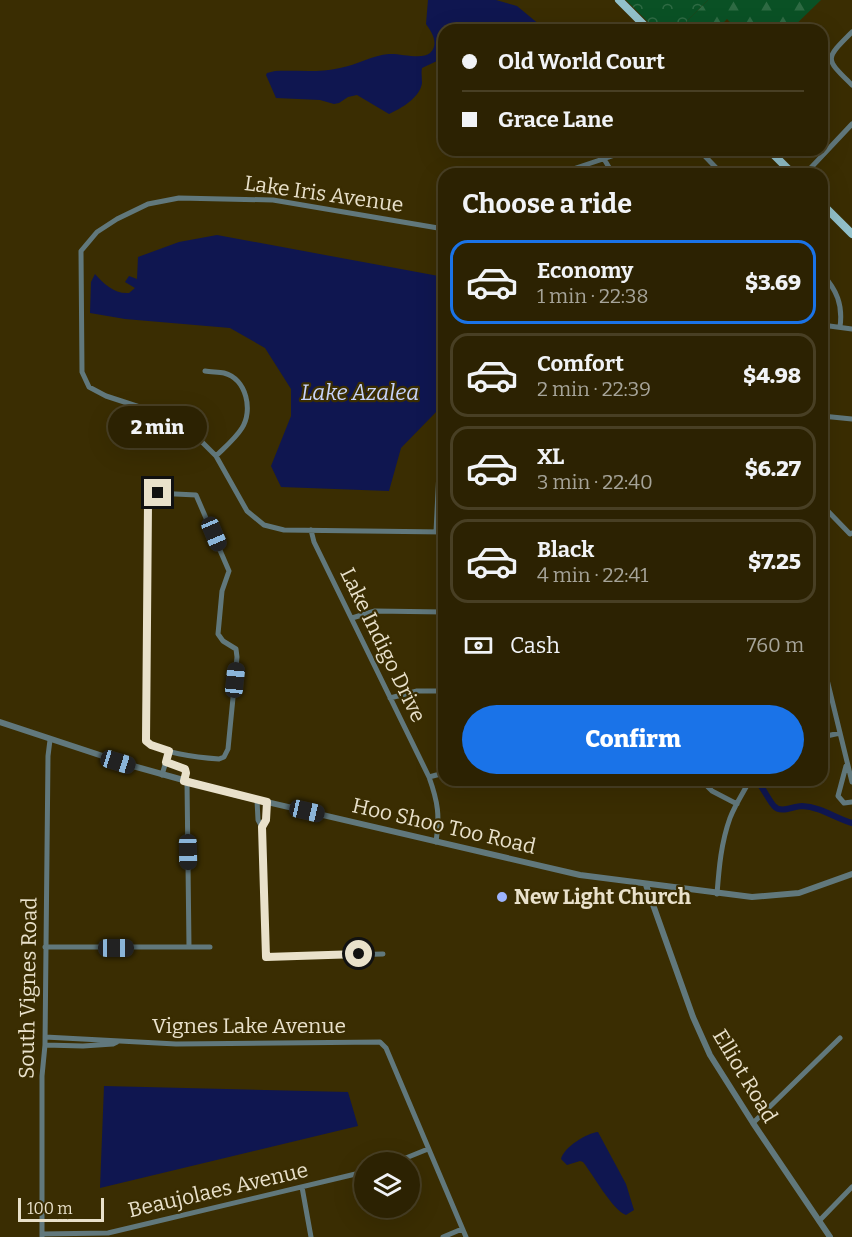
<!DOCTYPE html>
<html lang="en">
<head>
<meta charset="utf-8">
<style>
	body { margin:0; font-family:Bitter,serif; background:#382f11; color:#f1f3f6; height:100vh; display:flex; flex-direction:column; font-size:22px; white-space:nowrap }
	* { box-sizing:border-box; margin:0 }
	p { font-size:20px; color:#a6a499 }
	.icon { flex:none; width:33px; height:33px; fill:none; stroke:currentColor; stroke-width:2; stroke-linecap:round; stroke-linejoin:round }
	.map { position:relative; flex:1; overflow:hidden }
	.sheet { position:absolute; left:438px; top:168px; width:390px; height:618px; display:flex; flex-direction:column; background:#2c2202; border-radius:18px; box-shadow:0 6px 24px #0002,0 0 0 2px #483f24 }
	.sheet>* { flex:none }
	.guide { position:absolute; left:438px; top:24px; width:390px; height:132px; border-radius:18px; box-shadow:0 6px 24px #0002,0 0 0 2px #483f24; display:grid; align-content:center; height:132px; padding:0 24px; background:#2c2202 }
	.fabs { position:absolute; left:354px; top:1152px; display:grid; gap:12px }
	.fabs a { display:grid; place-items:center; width:66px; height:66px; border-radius:50%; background:#2c2202; box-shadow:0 6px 24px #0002,0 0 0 2px #483f24; font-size:30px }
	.scale { position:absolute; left:18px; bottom:15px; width:86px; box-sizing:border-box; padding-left:6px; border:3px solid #e9e1cb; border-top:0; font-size:16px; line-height:21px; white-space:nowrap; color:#e9e1cb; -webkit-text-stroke:4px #3a2d02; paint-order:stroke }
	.end { position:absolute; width:27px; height:27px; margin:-14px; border:8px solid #e9e1cb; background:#111; box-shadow:0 0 0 3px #111 }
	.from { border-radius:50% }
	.bubble { position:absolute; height:42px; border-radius:21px; background:#2c2202; box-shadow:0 6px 24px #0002,0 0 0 2px #483f24; font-size:20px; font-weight:800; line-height:42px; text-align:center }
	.car { position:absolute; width:18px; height:36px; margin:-18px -9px; border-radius:8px; box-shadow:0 0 4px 2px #0007; background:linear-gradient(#222 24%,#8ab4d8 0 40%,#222 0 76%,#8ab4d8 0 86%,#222 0) }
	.guide b { display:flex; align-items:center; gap:21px; height:57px; font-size:22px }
	.guide b+b { border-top:2px solid #483f24 }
	.guide i { width:15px; height:15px; background:#f1f3f6 }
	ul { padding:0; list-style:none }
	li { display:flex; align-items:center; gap:18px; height:84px; margin:0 12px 9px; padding:0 12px; border:3px solid #483f24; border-radius:18px }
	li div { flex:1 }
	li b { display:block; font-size:22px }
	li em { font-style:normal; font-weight:800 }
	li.active { border-color:#1a73e8 }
	li>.icon { width:54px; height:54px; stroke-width:1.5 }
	h2 { padding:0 24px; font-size:27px; line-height:72px }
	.pay { display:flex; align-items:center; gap:15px; height:66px; padding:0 24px; font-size:22px }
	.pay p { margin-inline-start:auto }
	.action { display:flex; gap:12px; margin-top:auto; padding:12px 24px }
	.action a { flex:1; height:69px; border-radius:36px; background:#1a73e8; color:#fff; font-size:24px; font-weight:800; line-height:69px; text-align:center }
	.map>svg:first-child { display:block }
	.forest { fill:url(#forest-firs) }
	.park { fill:url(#park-crowns) }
	.water { fill:#0f1650 }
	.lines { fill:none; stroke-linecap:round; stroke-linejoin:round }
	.canal { stroke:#0f1650; stroke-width:6 }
	.minor { stroke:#61787c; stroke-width:5 }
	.tertiary { stroke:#61787c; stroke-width:6 }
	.primary { stroke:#92c1ca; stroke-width:8 }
	.route { stroke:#e9e1cb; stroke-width:8 }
	.poi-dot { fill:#9db4fd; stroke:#3a2d02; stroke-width:2 }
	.labels { text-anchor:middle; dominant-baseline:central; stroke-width:4.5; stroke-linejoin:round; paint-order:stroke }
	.street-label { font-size:21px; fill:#e9e1cb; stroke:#3a2d02 }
	.poi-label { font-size:21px; font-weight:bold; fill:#e9e1cb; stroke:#3a2d02; text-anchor:start }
	.water-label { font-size:22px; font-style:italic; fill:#c8d4fa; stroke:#3a2d02 }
</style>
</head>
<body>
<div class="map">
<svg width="852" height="1237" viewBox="0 0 852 1237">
	<defs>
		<pattern id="forest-firs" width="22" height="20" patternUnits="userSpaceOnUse" patternTransform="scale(1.5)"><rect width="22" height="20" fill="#0a5125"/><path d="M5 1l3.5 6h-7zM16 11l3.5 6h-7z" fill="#2e6a43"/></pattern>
		<pattern id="park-crowns" width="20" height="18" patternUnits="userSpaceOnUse" patternTransform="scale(1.5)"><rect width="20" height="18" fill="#0a5125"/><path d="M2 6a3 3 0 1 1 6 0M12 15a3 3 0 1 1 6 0" fill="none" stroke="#2e6a43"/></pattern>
	</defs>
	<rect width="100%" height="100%" fill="#3a2d02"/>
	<!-- forest -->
	<path class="forest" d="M708 0H821L790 30H738L727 19 716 30H678Z"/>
	<!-- park -->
	<path class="park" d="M626 0H708L678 30H656Z"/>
	<!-- water -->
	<path class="water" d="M428 0H496L517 6 546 30H444V63L439 60 422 68C421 73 422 78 422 83 420 98 400 109 389 114L357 95 348 97 339 103 334 104 320 100 276 98 266 75 267 73 275 71C296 70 320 73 340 68 357 65 373 55 389 54 399 53 422 60 430 53 440 44 431 31 426 24Z
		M217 235 444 277V411H437L401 448 389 491 281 487 271 466 291 416V389L265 348 230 328 125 319 90 313 91 282 95 274C104 284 114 294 129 293L135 288 125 282 129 276 137 279 138 257 179 242Z
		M104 1086 348 1092 358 1126 100 1188Z
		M598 1132 626 1184 634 1210 626 1215C613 1211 592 1173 583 1162L580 1161 567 1165 561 1159C564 1147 587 1133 598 1132Z"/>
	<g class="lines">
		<!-- canal -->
		<path class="canal" d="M758 782C763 788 770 802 774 806 781 814 793 806 802 806 821 807 835 818 852 823"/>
		<!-- minor -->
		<path class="minor" d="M852 32C824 60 825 58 852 85
			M699 150 722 174
			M604 159 613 174
			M558 174 630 150
			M805 174 852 124
			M444 229 273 200 179 198 148 204 117 219 97 232 81 251 82 372 89 387 106 396 158 413 179 422 193 433 216 456 247 511 264 525 284 530 444 532
			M822 274C837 290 843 305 840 327
			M822 325 852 329
			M205 371C211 372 219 372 224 373 247 379 253 411 242 428 235 439 225 447 216 456
			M822 416 852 419
			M155 493 196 495 229 571 222 591 218 634 223 641 236 649 237 657 228 749 224 757 219 759C203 758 152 753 145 738L148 504 149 498Z
			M822 505 850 534 852 533
			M311 530 314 542 429 777C438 802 440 816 436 842
			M436 532 439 471 444 464
			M352 618 375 611 444 612
			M822 659 852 782
			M390 698 417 691H444
			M822 737 840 733
			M166 762 185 769 186 773 184 781
			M846 766 838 796 844 803 852 802
			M162 775 169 751
			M429 777 444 773
			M701 780 712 791 737 804
			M187 782 189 947
			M257 800 258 820 262 827 266 957 383 954
			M262 827 266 820 267 802
			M717 894C719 868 721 843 730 818 735 805 743 793 750 780
			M45 947H210
			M45 1037 176 1044 380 1042 386 1048 466 1237
			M45 1045 83 1046 113 1044 117 1042
			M753 1123 840 1038
			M396 1162 428 1149
			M302 1187 311 1237
			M819 1221 852 1187
			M42 1234 108 1233 364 1172
			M42 1237V1076L45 1045 48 756 50 740
			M443 1237 462 1229"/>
		<!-- tertiary -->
		<path class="tertiary" d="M0 722 133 766 237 795 580 875 752 897 799 893 852 874
			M646 885 693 1017 710 1055 753 1123 830 1237"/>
		<!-- primary -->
		<path class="primary" d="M619 0 649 30
			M769 150 793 174
			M822 204 852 234"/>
	</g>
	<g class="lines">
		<!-- route -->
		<path class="route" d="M158 493 151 496 148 504 146 741 151 745 169 751 166 762 185 769 186 773 184 781 267 802 266 820 262 827 266 957 359 954"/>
	</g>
	<!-- markers -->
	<circle class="poi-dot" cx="502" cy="897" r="6"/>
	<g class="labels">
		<!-- street labels -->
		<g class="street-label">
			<text transform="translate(324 194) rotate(8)">Lake Iris Avenue</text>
			<text transform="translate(383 645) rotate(64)">Lake Indigo Drive</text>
			<text transform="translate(444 826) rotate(13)">Hoo Shoo Too Road</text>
			<text transform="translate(28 988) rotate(-89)">South Vignes Road</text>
			<text x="249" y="1026">Vignes Lake Avenue</text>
			<text transform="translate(745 1076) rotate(59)">Elliot Road</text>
			<text transform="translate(218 1190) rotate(-13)">Beaujolaes Avenue</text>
		</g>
		<!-- poi labels -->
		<g class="poi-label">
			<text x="514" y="897">New Light Church</text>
		</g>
		<!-- water labels -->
		<g class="water-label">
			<text x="360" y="392">Lake Azalea</text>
		</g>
	</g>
</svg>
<div class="fabs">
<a><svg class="icon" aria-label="layers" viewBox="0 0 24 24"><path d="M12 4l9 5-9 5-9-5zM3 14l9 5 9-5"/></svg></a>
</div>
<div class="scale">100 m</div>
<i class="end from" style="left:359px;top:954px"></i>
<i class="end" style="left:158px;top:493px"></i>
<div class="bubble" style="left:108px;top:406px;width:99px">2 min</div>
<i class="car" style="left:214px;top:534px;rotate:157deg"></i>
<i class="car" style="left:235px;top:680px;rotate:6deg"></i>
<i class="car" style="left:118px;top:762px;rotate:107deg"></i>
<i class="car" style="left:307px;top:811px;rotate:103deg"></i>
<i class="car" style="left:188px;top:852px;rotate:179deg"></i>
<i class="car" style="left:116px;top:948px;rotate:90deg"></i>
<div class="guide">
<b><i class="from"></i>Old World Court</b>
<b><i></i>Grace Lane</b>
</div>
<section class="sheet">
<h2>Choose a ride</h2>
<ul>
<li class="active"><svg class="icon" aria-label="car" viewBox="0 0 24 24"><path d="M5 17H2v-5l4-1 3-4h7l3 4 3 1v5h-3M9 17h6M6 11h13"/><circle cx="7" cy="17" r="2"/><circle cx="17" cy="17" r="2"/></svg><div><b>Economy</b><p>1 min · 22:38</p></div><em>$3.69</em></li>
<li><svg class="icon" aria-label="car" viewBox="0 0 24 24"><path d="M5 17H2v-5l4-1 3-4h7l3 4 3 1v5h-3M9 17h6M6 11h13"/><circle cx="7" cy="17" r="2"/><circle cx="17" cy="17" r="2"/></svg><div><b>Comfort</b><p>2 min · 22:39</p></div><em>$4.98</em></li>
<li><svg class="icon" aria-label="car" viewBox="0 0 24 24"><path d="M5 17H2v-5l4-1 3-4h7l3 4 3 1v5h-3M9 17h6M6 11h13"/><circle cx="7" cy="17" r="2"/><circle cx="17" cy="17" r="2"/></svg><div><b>XL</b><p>3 min · 22:40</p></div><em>$6.27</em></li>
<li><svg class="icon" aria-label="car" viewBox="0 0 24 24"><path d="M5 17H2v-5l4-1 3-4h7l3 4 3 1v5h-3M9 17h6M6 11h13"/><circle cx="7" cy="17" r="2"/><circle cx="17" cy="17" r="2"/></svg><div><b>Black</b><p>4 min · 22:41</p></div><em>$7.25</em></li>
</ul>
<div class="pay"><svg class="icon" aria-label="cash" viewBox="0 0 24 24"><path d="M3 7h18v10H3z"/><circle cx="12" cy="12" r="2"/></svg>Cash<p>760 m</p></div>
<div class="action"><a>Confirm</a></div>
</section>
</div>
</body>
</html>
